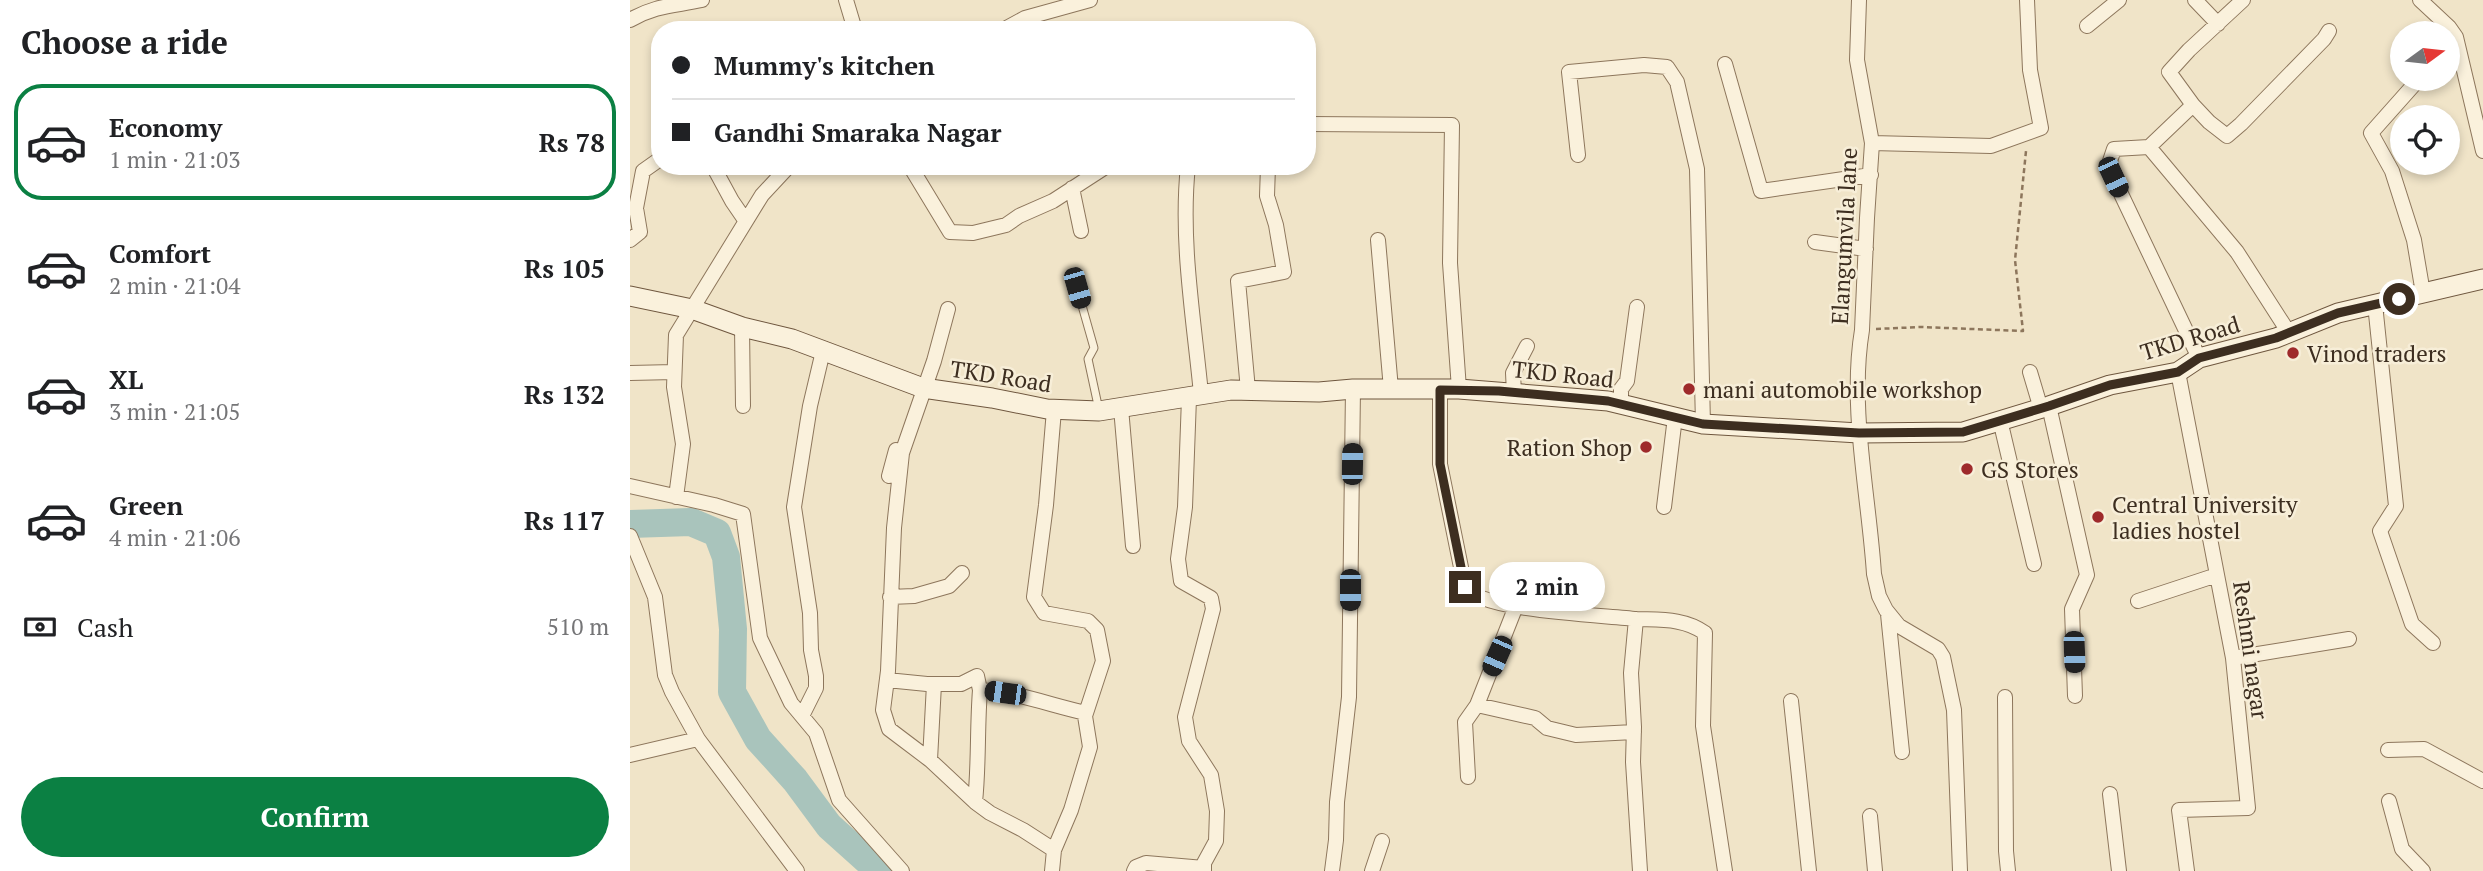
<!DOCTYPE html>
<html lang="en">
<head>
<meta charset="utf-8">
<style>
	body { margin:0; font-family:"PT Serif",serif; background:#f6f6f6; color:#202124; height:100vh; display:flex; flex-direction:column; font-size:26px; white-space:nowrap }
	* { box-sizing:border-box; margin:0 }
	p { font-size:23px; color:#757577 }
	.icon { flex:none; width:38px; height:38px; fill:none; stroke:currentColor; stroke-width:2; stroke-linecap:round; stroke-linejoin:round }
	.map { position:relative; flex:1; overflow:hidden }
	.details { display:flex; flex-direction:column; background:#fff; width:630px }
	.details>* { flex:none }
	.top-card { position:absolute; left:21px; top:21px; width:665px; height:154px; border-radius:28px; box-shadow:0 4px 10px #0003; display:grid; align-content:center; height:154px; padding:0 21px; background:#fff }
	.needle { width:46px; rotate:75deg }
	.fabs { position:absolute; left:1760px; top:21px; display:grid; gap:14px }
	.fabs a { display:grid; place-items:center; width:70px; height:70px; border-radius:50%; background:#fff; box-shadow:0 4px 10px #0003; font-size:35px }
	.end { position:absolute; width:32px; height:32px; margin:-16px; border:9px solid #3d2e20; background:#fff; box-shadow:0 0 0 4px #fff }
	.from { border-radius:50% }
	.bubble { position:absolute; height:49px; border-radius:24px; background:#fff; box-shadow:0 4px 10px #0003; font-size:23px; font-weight:700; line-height:49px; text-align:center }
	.car { position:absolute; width:21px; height:42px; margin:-21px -10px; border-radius:9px; box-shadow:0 0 5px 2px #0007; background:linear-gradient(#222 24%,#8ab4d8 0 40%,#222 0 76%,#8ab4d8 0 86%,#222 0) }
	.top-card b { display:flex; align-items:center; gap:24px; height:66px; font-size:26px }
	.top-card b+b { border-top:2px solid #e0e0e0 }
	.top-card i { width:18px; height:18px; background:#202124 }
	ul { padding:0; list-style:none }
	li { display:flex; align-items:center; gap:21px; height:116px; margin:0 14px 10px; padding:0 7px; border:4px solid transparent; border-radius:28px }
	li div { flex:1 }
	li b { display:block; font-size:26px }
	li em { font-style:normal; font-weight:700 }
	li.active { border-color:#0b8043 }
	li>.icon { width:63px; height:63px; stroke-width:1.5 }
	h2 { padding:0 21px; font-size:32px; line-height:84px }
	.pay { display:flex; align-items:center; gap:18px; height:77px; padding:0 21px; font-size:26px }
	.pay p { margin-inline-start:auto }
	.cta { display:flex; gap:14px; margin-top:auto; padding:14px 21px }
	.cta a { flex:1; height:80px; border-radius:42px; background:#0b8043; color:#fff; font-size:28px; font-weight:700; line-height:80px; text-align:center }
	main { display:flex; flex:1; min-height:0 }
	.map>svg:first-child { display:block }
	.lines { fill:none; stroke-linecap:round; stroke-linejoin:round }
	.river { stroke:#a9c4bc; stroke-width:28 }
	.lane-casing { stroke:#8d765c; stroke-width:9 }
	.street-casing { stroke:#8d765c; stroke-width:16 }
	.secondary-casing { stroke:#6f573f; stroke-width:21 }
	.path { stroke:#8d765c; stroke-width:2.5; stroke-dasharray:5 3.5; stroke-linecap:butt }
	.lane { stroke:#faf1dc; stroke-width:7 }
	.street { stroke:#faf1dc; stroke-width:14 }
	.secondary { stroke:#faf1dc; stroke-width:19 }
	.route { stroke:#3d2e20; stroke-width:9 }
	.poi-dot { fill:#9e2a2b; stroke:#f7eed8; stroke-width:2.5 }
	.labels { text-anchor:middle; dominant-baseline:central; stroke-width:5; stroke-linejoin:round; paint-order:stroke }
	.street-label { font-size:23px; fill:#3d2e20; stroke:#f7eed8 }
	.poi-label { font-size:23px; fill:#3d2e20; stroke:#f7eed8; text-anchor:start }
</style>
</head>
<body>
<main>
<section class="details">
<h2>Choose a ride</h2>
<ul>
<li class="active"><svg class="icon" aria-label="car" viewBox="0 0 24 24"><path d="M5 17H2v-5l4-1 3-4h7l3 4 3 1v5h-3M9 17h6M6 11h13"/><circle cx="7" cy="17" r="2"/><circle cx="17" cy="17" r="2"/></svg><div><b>Economy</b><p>1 min · 21:03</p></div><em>Rs 78</em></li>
<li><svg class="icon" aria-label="car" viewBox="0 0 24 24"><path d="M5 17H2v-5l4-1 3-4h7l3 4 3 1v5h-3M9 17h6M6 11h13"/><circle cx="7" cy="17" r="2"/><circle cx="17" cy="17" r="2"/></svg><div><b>Comfort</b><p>2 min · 21:04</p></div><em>Rs 105</em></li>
<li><svg class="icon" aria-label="car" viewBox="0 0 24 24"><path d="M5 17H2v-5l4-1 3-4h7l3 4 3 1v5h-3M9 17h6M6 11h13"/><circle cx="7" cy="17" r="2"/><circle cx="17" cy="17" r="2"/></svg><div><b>XL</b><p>3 min · 21:05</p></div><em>Rs 132</em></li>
<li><svg class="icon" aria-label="car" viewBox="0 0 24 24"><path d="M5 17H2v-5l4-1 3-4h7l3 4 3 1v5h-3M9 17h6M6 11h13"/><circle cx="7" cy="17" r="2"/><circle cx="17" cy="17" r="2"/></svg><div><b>Green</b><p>4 min · 21:06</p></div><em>Rs 117</em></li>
</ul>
<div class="pay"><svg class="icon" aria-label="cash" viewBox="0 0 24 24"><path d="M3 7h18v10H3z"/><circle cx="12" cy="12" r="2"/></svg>Cash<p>510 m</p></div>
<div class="cta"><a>Confirm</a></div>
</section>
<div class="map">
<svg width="1853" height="871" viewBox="0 0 1853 871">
	<rect width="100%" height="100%" fill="#f0e4c8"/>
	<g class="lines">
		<!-- river -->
		<path class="river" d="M0 524 61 522 87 533 96 557 103 629 102 692 128 739 165 780 199 826 249 871"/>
		<defs>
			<path id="lane" d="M447 288 464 348 458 359 469 410"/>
			<path id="street" d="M216 0 225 30
				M1229 0 1227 60 1242 143 1237 218 1232 330C1219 408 1239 496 1244 574L1249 596 1256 610 1269 626 1308 649 1313 657 1324 710 1330 871
				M1565 0 1588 24
				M1790 0 1819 27 1826 37 1853 151
				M0 20C26 5 44 6 72 0
				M1457 26 1489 0
				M373 30 395 18 460 0
				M1095 64 1131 191 1241 175
				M1789 79 1741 133 1762 171 1784 240 1793 293
				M1563 105 1579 122 1597 136 1611 124 1694 39 1699 31
				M677 124 822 125 820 263 829 389
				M1242 143 1361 146 1411 128 1400 70 1397 0
				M1519 147 1607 252 1659 333
				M948 155 939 72 1014 65 1037 67 1047 82 1067 169 1073 424
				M83 166 102 201 115 220
				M280 166 320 232 343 233 376 225 389 216 423 201 477 166
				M558 166C550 241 564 320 571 394
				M442 188 451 231
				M0 240 10 232 6 208 13 171 30 159
				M748 240 761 389
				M1185 242 1236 249
				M1745 304 1766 506 1750 531 1782 624 1803 643
				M318 309 304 361 272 453 264 528 258 671 253 710 259 729 300 760 345 802 360 813 393 830 424 850
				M112 327 113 406
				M1569 358 1483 177 1480 161 1484 149 1519 147 1563 105 1539 72 1559 50 1613 0
				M1400 372 1411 409
				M1548 372 1603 658 1618 808 1549 810 1557 871
				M0 373 44 372
				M618 390 608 281 654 272 646 225 637 196 638 166
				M810 390V464L835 587C850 611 974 615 1006 619L1001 673 1004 727 1003 762 1010 871
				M884 393 883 373 897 346
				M559 398 555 507 548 559 551 581 581 598 583 609 555 717 559 741 581 775 587 811 586 841 574 863V871
				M991 404V389L997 381 1007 307
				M1419 406 1457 575 1442 609 1445 696
				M491 408 503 546
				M1370 420 1404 564
				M259 476 266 450
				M0 486 84 505 113 514 130 638 161 703 186 733 209 800 272 871
				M46 497 53 444 44 387 46 335 132 195 159 166
				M1034 507 1045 417
				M0 536 25 597 35 675 42 692 68 739 167 871
				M260 597 284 596 319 586 332 573
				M1508 601 1587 575
				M886 606 847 705 905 718 917 728 946 735 1004 732
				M1258 614 1272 752
				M1006 619C1031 620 1054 618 1075 633L1073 726 1095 871
				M1603 658 1719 639
				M257 680 297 684H331L347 676 350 690C387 692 420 705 456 713
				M1375 697 1376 851 1378 871
				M1161 701 1179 871
				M172 716 186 688V676L181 650 180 613 164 507 180 406 193 351
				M1758 750 1794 749 1853 781
				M0 755 68 739
				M300 760 304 684
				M838 777 835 722 847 705
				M1480 794 1489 871
				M1759 801 1772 849 1793 871
				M345 802C349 765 347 728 350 690
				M1240 816 1245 871
				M422 871 424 850 441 810 460 747 455 716 473 661 467 630 458 621 414 613 404 597 416 505 424 410
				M504 871 506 867 516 863 574 868
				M702 871 706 840 707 802 719 697 723 389
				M742 871 752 841"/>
			<path id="secondary" d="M0 296 62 309 112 327 162 339 293 388 362 398 417 409 469 411 601 390 689 392 723 389H829L978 401 1073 424 1229 433 1333 432 1419 406 1480 385 1548 372 1569 358 1646 338 1708 313 1853 279"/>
		</defs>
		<!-- lane casing -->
		<use href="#lane" class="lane-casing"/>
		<!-- street casing -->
		<use href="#street" class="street-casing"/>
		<!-- secondary casing -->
		<use href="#secondary" class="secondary-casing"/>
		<!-- path -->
		<path class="path" d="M1246 329 1291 327 1393 331 1385 260 1396 151"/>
		<!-- lane -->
		<use href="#lane" class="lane"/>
		<!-- street -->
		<use href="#street" class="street"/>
		<!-- secondary -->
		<use href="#secondary" class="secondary"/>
	</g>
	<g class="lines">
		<!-- route -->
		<path class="route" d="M835 587 810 464V390L869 391 978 401 1073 424 1229 433 1333 432 1419 406 1480 385 1548 372 1569 358 1646 338 1708 313 1769 299"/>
	</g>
	<!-- markers -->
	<g class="poi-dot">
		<circle cx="1663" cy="353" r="7"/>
		<circle cx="1059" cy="389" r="7"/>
		<circle cx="1016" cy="447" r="7"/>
		<circle cx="1337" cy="469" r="7"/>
		<circle cx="1468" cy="517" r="7"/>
	</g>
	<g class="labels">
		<!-- street labels -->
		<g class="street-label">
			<text transform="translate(1214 236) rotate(-87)">Elangumvila lane</text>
			<text transform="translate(1560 338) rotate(-17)">TKD Road</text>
			<text transform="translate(933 374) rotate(6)">TKD Road</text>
			<text transform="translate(371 376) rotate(9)">TKD Road</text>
			<text transform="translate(1621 650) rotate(82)">Reshmi nagar</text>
		</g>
		<!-- poi labels -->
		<g class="poi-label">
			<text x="1677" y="353">Vinod traders</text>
			<text x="1073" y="389">mani automobile workshop</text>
			<text x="1002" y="447" text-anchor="end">Ration Shop</text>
			<text x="1351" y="469">GS Stores</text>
			<text x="1482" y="504">Central University<tspan x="1482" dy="26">ladies hostel</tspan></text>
		</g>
	</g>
</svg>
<div class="fabs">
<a><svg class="needle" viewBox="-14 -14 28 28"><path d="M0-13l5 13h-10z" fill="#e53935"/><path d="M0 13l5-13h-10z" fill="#757577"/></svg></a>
<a><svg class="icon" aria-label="locate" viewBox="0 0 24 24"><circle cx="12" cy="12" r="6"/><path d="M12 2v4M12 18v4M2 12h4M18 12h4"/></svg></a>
</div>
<i class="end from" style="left:1769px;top:299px"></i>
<i class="end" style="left:835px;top:587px"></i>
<div class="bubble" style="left:859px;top:562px;width:116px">2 min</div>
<i class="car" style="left:1483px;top:177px;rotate:155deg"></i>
<i class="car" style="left:447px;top:288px;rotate:164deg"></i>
<i class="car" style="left:722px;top:464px;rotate:1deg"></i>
<i class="car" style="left:720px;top:590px;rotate:180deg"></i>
<i class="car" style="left:1444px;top:652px;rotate:178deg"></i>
<i class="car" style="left:867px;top:656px;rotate:204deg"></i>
<i class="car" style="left:375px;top:693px;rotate:278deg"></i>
<div class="top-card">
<b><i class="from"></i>Mummy's kitchen</b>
<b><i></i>Gandhi Smaraka Nagar</b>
</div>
</div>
</main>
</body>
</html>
